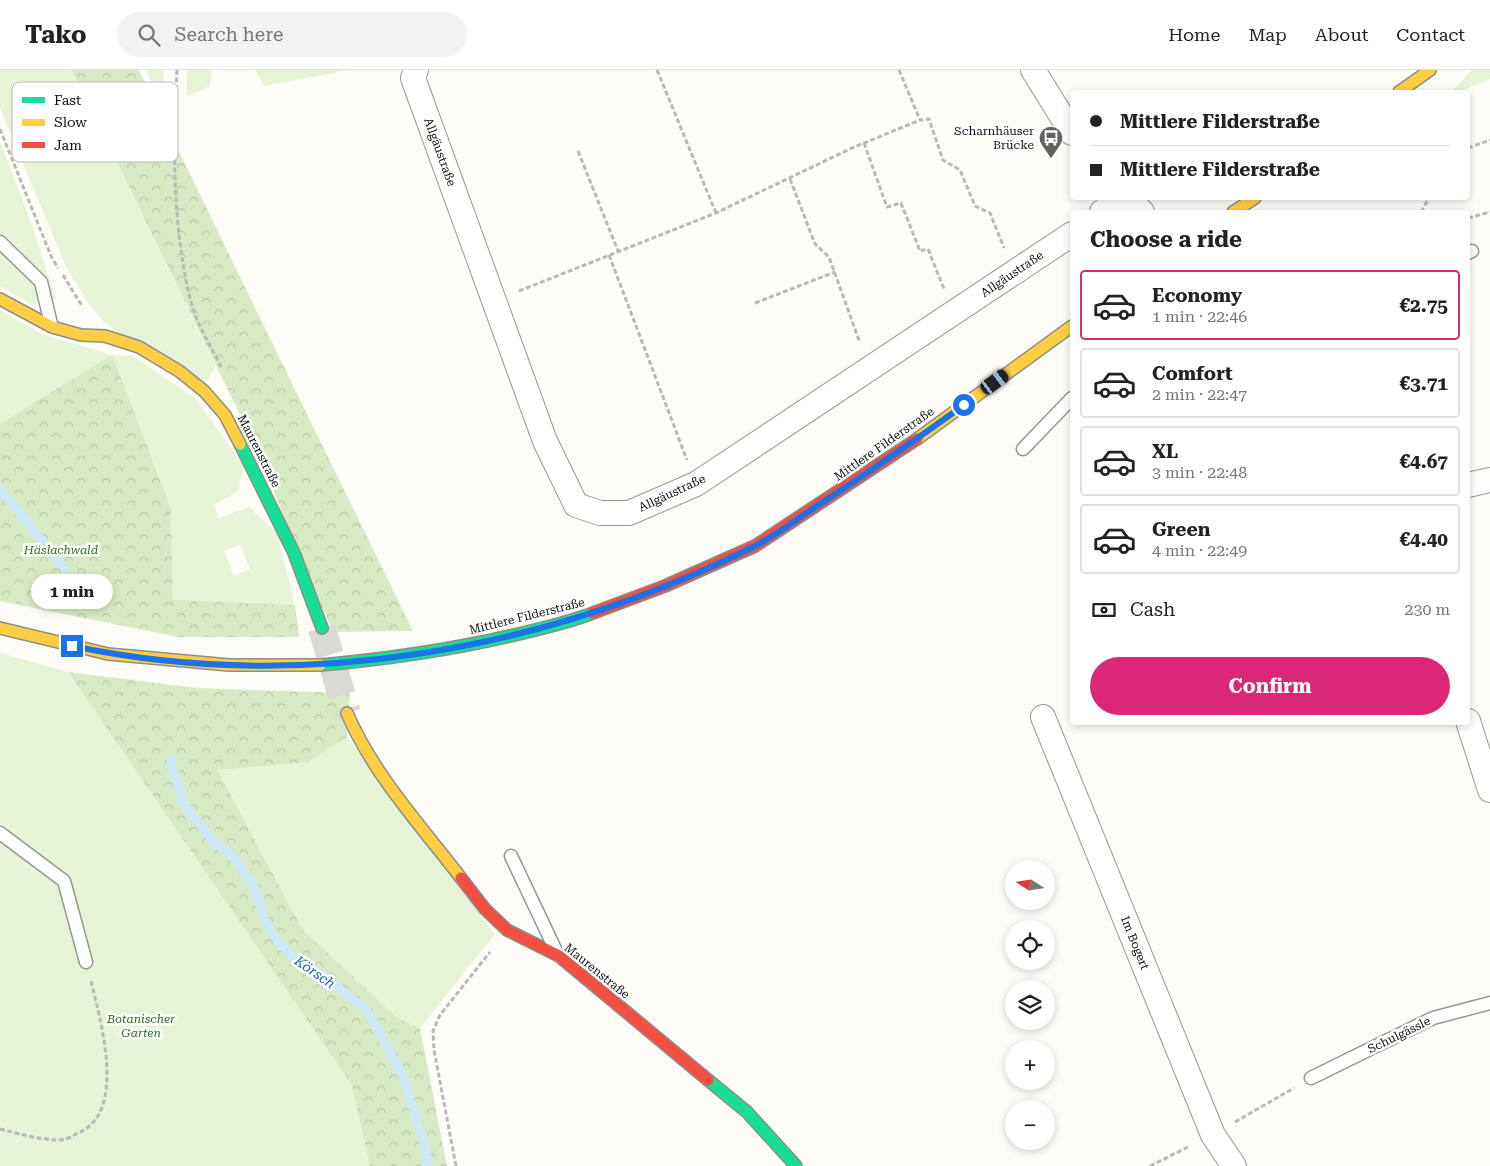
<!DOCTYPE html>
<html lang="en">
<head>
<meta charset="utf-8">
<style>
	body { margin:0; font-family:"Roboto Serif",serif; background:#f2f2f2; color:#222; height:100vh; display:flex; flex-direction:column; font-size:19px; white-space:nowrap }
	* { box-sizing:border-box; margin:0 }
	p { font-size:16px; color:#767676 }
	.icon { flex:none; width:28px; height:28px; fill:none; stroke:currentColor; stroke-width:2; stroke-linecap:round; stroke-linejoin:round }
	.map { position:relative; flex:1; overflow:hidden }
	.panel { position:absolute; left:1070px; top:140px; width:400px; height:515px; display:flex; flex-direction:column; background:#fff; border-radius:5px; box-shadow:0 2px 8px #0003 }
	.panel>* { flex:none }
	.hud { position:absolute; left:1070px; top:20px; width:400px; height:110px; border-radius:5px; box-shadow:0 2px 8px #0003; display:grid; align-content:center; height:110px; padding:0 20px; background:#fff }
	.needle { width:32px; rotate:282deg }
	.tools { position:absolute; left:1005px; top:790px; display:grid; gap:10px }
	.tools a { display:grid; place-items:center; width:50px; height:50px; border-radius:50%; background:#fff; box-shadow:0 2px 8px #0003; font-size:25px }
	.end { position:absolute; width:22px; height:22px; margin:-11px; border:6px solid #1a73e8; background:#fff; box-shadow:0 0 0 2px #fff }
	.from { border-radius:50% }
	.bubble { position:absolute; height:35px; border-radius:18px; background:#fff; box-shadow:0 2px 8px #0003; font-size:16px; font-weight:700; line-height:35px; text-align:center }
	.car { position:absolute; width:15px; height:30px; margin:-15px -8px; border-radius:6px; box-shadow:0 0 4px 1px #0007; background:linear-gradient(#222 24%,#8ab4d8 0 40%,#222 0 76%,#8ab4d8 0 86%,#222 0) }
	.hud b { display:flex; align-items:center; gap:18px; height:48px; font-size:19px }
	.hud b+b { border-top:1px solid #e0e0e0 }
	.hud i { width:12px; height:12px; background:#222 }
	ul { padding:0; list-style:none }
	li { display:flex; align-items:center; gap:15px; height:70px; margin:0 10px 8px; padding:0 10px; border:2px solid #e0e0e0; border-radius:5px }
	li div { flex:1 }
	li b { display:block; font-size:19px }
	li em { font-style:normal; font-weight:700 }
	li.on { border-color:#db2777 }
	li>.icon { width:45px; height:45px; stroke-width:1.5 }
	h2 { padding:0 20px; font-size:22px; line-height:60px }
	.pay { display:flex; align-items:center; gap:12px; height:55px; padding:0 20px; font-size:19px }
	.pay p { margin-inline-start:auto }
	.cta { display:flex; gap:10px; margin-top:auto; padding:10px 20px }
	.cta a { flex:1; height:58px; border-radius:30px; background:#db2777; color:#fff; font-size:20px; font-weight:700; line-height:58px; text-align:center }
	header { display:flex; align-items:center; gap:30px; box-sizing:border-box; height:70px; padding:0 25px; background:#fff; border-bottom:1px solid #e0e0e0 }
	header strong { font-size:24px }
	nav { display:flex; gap:28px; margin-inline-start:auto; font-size:18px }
	.search { width:350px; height:45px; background:#f2f2f2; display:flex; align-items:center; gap:12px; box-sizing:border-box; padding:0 18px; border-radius:28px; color:#767676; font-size:19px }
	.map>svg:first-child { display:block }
	.green { fill:#e7f3d7; fill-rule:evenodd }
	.forest { fill:url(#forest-crowns) }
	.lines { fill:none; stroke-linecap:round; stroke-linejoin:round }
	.stream { stroke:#cde8f7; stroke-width:9 }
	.secondary-tunnel { stroke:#dad9d4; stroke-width:28; stroke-dasharray:28 14; stroke-linecap:butt }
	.lane-casing { stroke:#979795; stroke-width:15 }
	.street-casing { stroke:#979795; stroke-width:26 }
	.fast-casing { stroke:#8e8d8b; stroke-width:14 }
	.slow-casing { stroke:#8e8d8b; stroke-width:14 }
	.jam-casing { stroke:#8e8d8b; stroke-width:14 }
	.path { stroke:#b9b9b8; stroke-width:3; stroke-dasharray:5 2.5; stroke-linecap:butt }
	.lane { stroke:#fffffe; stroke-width:12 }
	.street { stroke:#fffffe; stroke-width:24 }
	.fast { stroke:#16e098; stroke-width:11 }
	.slow { stroke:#ffcf43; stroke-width:11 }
	.jam { stroke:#f24e42; stroke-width:11 }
	.route { stroke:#1a73e8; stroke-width:6 }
	.labels { text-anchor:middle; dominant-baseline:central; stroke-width:5; stroke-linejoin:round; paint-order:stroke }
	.poi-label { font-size:12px; fill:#111; stroke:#fff; text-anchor:end }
	.street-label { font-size:12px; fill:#111; stroke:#fff }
	.park-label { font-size:12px; font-style:italic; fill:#2f6b1f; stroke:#fff }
	.water-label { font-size:14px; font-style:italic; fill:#1768a6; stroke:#fff }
	.key { fill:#fff; stroke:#b8b8b8; stroke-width:1 }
	.key-label { font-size:14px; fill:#111 }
</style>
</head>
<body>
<header>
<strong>Tako</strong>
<div class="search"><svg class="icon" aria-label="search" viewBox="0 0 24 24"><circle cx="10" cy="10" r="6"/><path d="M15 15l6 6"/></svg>Search here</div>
<nav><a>Home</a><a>Map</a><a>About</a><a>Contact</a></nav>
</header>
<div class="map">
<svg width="1490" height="1096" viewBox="0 0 1490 1096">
	<defs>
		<pattern id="forest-crowns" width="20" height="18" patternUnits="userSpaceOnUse" patternTransform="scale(1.25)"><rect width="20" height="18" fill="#d8eac5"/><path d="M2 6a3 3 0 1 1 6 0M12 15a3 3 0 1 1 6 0" fill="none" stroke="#b8c8a8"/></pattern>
	</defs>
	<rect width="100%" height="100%" fill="#fdfcf7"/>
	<!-- green -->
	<path class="green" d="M0 0H72L216 297 205 312 115 261 101 249 88 233 66 197 0 38Z
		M146 0H164L162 32Z
		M187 0H212L210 16 186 27Z
		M255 0H349L264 16Z
		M1472 0H1490V9L1459 22H1451Z
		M0 71 31 152 56 229 31 235 0 216Z
		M0 240 42 264 112 285 133 286 195 328 244 396 238 421 214 435 219 448 249 437 277 463 295 535 173 531 171 439 0 528ZM240 474 250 499 234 506 224 481Z
		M0 583 68 602 353 1015 370 1096H0Z
		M347 667 495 864 420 958 396 947 302 859 218 699 308 692Z"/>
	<!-- forest -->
	<path class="forest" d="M72 0H139L413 561 333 562 246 357Z
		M112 285 171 439 173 530 295 535 299 567H178L0 531V354Z
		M68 602 196 618 350 623 347 667 308 692 218 700 302 859 396 947 420 958 447 1096H370L352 1015Z"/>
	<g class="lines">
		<!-- stream -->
		<path class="stream" d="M0 419 64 498
			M171 690 183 733 212 770 233 787 254 816 264 848 278 872 298 892 323 905 367 940 403 1006 425 1076 427 1096"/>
		<!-- secondary-tunnel -->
		<path class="secondary-tunnel" d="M322 558 347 643"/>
		<defs>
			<path id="lane" d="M0 172 41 212 51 254
				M1468 183 1472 181
				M1023 379 1072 328
				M0 763 64 811 86 892
				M511 786 556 881
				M1311 1008 1433 948 1490 933"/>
			<path id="street" d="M416 0 413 8 545 371 576 435 600 443H629L696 414 1072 164
				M1033 0 1072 63
				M1128 128 1142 142
				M1102 142 1120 128
				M1468 415 1490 410
				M1043 647 1213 1065 1234 1096
				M1468 651 1490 720"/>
			<path id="fast" d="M240 374 294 483 322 558
				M320 595C389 589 456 579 523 563 547 557 570 552 593 543
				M708 1010 747 1042 796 1096"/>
			<path id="slow" d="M1399 22 1430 0
				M1233 142 1255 128
				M0 229 52 257 81 265 105 266 139 277 179 301 204 321 225 345 240 374
				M917 369 1072 256
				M0 558 108 584 229 595H320
				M347 643C373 704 421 756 461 808"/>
			<path id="jam" d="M593 543 665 516 755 476 917 369
				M461 808 485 839 507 860 559 886 708 1010"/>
		</defs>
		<!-- lane casing -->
		<use href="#lane" class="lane-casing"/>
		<!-- street casing -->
		<use href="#street" class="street-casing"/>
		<!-- fast casing -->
		<use href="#fast" class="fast-casing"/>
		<!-- slow casing -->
		<use href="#slow" class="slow-casing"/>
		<!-- jam casing -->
		<use href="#jam" class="jam-casing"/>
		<!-- path -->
		<path class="path" d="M177 0C173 78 172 160 192 236 198 257 213 279 222 299
			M657 0 716 143
			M899 0 920 50 929 49 943 90 960 100 975 136 990 143 1004 178
			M0 59 51 186 58 198
			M864 73 887 137 901 133 920 181 928 179 944 219
			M1468 78 1490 70
			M578 81 618 181
			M790 109 815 174 829 187 860 273
			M1421 142 1429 128
			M1468 148 1490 142
			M609 185 687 390
			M63 205 82 236
			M519 221 716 143 852 78 920 50
			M755 233 835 202
			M1235 1052 1294 1018
			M0 1059C20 1064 40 1070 60 1070 66 1070 73 1066 78 1063 128 1043 100 949 91 911
			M456 1096 434 980 433 961 440 945 490 882
			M1150 1096 1190 1076"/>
		<!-- lane -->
		<use href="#lane" class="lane"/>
		<!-- street -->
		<use href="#street" class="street"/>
		<!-- fast -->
		<use href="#fast" class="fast"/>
		<!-- slow -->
		<use href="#slow" class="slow"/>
		<!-- jam -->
		<use href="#jam" class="jam"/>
	</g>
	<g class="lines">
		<!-- route -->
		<path class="route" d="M72 576C302 624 544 581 753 477 774 467 794 451 814 438 865 405 914 371 964 335"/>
	</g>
	<!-- icons -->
	<defs>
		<symbol id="bus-pin" viewBox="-11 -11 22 30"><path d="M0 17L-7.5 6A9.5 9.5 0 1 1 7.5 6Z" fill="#646362" stroke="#fff"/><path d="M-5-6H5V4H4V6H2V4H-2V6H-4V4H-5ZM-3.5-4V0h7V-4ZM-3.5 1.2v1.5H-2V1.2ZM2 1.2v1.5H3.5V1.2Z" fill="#fff"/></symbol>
	</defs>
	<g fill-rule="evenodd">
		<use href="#bus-pin" x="1037" y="54" width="28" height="38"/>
	</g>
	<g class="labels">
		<!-- poi labels -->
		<g class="poi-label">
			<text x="1034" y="61">Scharnhäuser<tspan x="1034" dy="14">Brücke</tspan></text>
		</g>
		<!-- street labels -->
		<g class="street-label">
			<text transform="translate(440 82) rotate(70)">Allgäustraße</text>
			<text transform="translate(1012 204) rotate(-34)">Allgäustraße</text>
			<text transform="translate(884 374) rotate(-35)">Mittlere Filderstraße</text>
			<text transform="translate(259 381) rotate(63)">Maurenstraße</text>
			<text transform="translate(672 423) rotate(-25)">Allgäustraße</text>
			<text transform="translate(527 546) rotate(-14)">Mittlere Filderstraße</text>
			<text transform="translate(1135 873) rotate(68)">Im Bogert</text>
			<text transform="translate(597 901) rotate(39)">Maurenstraße</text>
			<text transform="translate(1399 965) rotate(-26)">Schulgässle</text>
		</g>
		<!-- park labels -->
		<g class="park-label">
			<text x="61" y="480">Häslachwald</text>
			<text x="141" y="949">Botanischer<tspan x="141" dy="14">Garten</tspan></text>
		</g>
		<!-- water labels -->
		<g class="water-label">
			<text transform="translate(315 902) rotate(35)">Körsch</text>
		</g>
	</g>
	<!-- legend -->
	<rect x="12" y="12" width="166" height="80" rx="8" class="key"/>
	<rect x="22" y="27" width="23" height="6" fill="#16e098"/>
	<rect x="22" y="49" width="23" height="7" fill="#ffcf43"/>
	<rect x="22" y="72" width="23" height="6" fill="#f24e42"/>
	<g class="key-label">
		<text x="54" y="35">Fast</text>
		<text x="54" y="57">Slow</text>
		<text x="54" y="80">Jam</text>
	</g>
</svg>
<div class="tools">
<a><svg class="needle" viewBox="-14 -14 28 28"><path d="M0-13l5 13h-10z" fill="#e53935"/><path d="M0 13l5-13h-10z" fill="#767676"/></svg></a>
<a><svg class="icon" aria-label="locate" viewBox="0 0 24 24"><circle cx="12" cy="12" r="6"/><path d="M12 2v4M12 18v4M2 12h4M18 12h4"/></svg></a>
<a><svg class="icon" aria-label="layers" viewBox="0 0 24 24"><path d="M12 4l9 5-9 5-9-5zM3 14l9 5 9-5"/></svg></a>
<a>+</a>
<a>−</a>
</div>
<i class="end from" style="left:964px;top:335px"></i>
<i class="end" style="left:72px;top:576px"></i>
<div class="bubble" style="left:31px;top:504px;width:82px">1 min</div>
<i class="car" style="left:995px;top:312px;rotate:54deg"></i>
<div class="hud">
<b><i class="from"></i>Mittlere Filderstraße</b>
<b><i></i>Mittlere Filderstraße</b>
</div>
<section class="panel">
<h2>Choose a ride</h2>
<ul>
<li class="on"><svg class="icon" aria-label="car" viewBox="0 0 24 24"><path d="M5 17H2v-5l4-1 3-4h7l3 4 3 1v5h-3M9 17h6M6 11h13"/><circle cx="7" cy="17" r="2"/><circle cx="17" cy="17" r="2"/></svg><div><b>Economy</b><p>1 min · 22:46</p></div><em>€2.75</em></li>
<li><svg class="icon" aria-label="car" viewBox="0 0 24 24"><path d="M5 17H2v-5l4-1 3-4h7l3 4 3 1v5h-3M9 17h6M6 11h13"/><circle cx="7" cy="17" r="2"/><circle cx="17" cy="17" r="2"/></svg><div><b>Comfort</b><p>2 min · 22:47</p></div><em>€3.71</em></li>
<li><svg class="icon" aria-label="car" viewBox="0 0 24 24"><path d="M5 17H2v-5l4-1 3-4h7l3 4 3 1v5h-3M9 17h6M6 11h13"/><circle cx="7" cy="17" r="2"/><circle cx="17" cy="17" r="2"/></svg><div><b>XL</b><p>3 min · 22:48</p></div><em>€4.67</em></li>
<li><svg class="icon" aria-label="car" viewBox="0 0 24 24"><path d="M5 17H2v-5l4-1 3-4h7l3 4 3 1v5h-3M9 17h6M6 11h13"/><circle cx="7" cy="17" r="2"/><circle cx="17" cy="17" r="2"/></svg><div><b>Green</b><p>4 min · 22:49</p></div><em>€4.40</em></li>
</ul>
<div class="pay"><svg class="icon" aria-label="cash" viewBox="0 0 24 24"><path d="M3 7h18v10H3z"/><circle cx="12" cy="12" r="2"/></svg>Cash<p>230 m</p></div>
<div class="cta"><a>Confirm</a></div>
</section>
</div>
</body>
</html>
